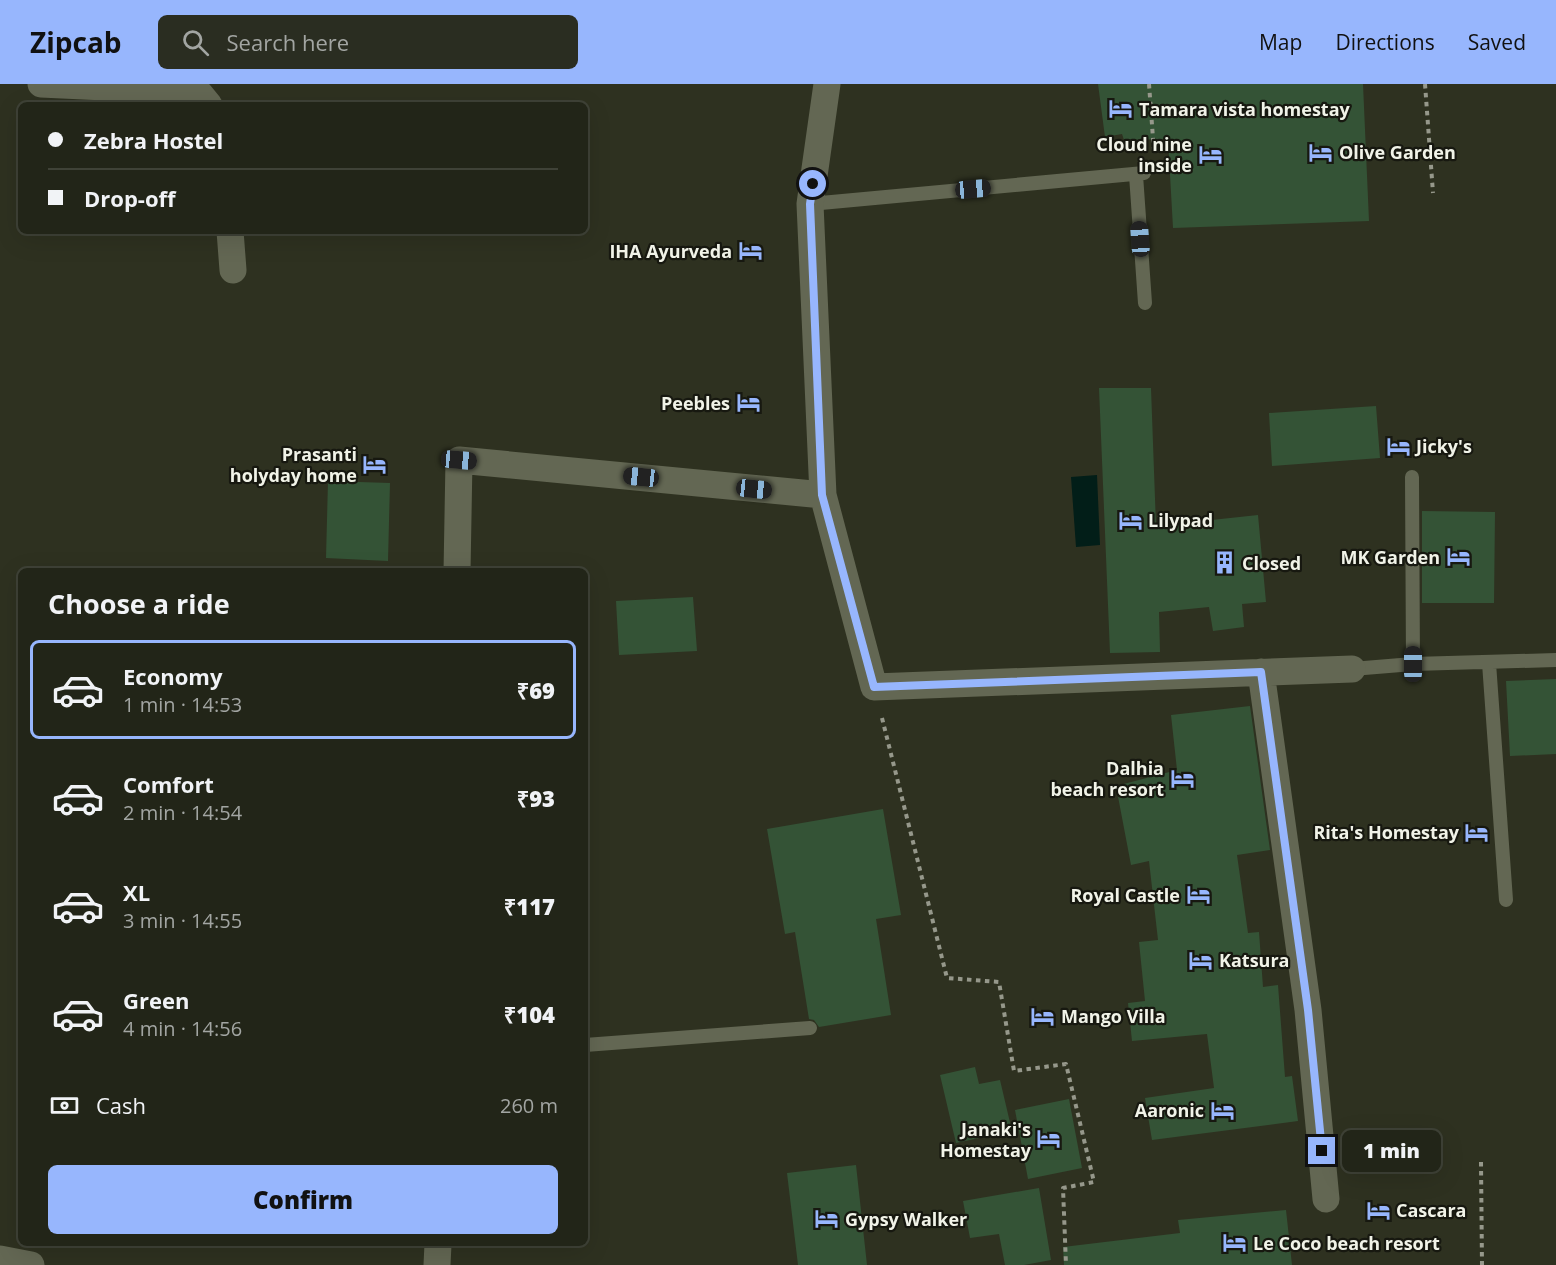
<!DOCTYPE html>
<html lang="en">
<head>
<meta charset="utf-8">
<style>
	body { margin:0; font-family:"Open Sans",sans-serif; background:#2a2d21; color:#f1f3f6; height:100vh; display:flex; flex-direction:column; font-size:22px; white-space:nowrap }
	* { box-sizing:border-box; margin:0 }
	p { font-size:20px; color:#a2a5a2 }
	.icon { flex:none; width:33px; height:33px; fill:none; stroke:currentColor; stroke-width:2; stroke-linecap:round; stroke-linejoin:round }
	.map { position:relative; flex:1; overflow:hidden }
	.side { position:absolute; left:18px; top:484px; width:570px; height:678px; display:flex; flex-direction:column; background:#222518; border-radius:9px; box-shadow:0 6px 24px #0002,0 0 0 2px #3f4237 }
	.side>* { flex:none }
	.top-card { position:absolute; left:18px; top:18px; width:570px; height:132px; border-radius:9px; box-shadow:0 6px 24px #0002,0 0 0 2px #3f4237; display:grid; align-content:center; height:132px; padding:0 30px; background:#222518 }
	.end { position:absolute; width:27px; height:27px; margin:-14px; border:8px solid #97b6fd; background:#111; box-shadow:0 0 0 3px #111 }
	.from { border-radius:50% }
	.bubble { position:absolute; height:42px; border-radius:9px; background:#222518; box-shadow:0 6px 24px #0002,0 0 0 2px #3f4237; font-size:20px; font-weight:800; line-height:42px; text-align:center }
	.car { position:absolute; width:18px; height:36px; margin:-18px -9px; border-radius:8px; box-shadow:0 0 4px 2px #0007; background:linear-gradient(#222 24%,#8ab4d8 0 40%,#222 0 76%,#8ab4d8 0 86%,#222 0) }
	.top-card b { display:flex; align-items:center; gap:21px; height:57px; font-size:22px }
	.top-card b+b { border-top:2px solid #3f4237 }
	.top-card i { width:15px; height:15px; background:#f1f3f6 }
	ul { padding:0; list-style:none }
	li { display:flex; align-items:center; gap:18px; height:99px; margin:0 12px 9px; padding:0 18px; border:3px solid transparent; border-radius:9px }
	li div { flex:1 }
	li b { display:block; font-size:22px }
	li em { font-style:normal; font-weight:800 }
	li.on { border-color:#97b6fd }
	li>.icon { width:54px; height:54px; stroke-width:1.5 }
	h2 { padding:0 30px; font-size:27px; line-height:72px }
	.pay { display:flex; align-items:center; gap:15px; height:66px; padding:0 30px; font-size:22px }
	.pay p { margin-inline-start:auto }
	.action { display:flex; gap:12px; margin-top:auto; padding:12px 30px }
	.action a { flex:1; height:69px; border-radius:9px; background:#97b6fd; color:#111; font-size:24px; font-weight:800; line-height:69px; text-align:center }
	header { display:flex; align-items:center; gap:36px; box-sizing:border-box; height:84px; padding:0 30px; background:#97b6fd; color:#111 }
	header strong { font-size:28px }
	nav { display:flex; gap:33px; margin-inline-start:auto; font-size:21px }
	.search { width:420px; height:54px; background:#2a2d21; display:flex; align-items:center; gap:15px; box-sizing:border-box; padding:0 21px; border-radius:9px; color:#a2a5a2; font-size:22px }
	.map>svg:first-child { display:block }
	.water { fill:#021e18 }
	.building { fill:#345336 }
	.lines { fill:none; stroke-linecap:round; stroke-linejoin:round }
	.path { stroke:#96988b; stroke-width:4; stroke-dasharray:4.5 4.5; stroke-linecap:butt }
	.lane { stroke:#636753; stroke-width:14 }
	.street { stroke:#636753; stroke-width:27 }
	.route { stroke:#97b6fd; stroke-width:8 }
	.labels { text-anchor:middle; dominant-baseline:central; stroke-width:4.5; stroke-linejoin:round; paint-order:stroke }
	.poi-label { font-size:18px; font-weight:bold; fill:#f1f3e8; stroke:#171810; text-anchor:start }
</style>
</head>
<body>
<header>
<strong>Zipcab</strong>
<div class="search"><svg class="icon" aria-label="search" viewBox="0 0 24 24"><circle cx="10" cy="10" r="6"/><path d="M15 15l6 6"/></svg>Search here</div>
<nav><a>Map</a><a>Directions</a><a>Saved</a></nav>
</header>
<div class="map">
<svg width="1556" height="1181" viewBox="0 0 1556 1181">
	<rect width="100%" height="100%" fill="#2e3120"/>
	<!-- water -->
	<path class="water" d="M1097 391 1100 461 1076 463 1071 393Z"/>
	<!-- building -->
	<path class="building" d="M1098 0H1363L1369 137 1173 144 1168 55 1124 56 1122 50 1105 53Z
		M1099 304H1151L1156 442 1258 431 1266 518 1242 520 1244 543 1213 547 1209 523 1159 528 1160 568 1110 569Z
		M1376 322 1380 374 1272 382 1269 329Z
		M328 397 390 399 388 477 326 474Z
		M1422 427 1495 428 1494 519H1422Z
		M693 513 697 567 619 571 616 517Z
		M1556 595V670L1510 672 1506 597Z
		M1250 622 1270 766 1237 771 1248 849 1259 848 1263 903 1278 901 1285 993 1292 992 1298 1037 1152 1056 1145 1014 1214 1004 1207 950 1132 957 1128 919 1145 917 1139 858 1158 856 1149 777 1131 781 1116 702 1177 686 1171 631Z
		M883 725 901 831 876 835 891 931 819 943 814 936 809 935 795 848 785 850 767 745Z
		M975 983 979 1000 1000 996 1012 1047 956 1059 940 991Z
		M1069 1015 1082 1084 1028 1095 1015 1026Z
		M856 1081 867 1181H798L787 1089Z
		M1039 1104 1051 1176 1024 1181H1005L999 1150 970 1154 963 1117Z
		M1286 1126 1292 1181H1064L1063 1163 1180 1149 1178 1136Z"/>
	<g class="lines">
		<!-- path -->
		<path class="path" d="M1149 0 1154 68
			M1425 0 1433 109
			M882 634 947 894 999 898 1014 987 1066 980 1094 1098 1063 1104 1066 1181
			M1481 1078 1482 1181"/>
		<!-- lane -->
		<path class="lane" d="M1136 91 1145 219
			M810 120 1144 89
			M1412 393 1413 580
			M1489 579 1506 816
			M1352 585 1413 580 1556 576
			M585 961 810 944"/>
		<!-- street -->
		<path class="street" d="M41 0 191 7 200 10 209 21
			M827 0 810 120 823 411 874 603 1352 585
			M230 147 233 186
			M457 488 459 376 823 411
			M1261 588 1308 926 1326 1115
			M0 1175 31 1181
			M437 1181 438 1160"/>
	</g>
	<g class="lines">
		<!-- route -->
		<path class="route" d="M813 100 810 120 822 411 874 603 1261 588 1308 926 1322 1067"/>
	</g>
	<!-- icons -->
	<defs>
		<symbol id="hotel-bare" viewBox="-9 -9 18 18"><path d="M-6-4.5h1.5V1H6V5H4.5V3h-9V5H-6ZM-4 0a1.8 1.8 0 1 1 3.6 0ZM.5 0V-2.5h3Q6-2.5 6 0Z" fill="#97b6fd" stroke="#171810" stroke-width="2.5" paint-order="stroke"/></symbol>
		<symbol id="building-bare" viewBox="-9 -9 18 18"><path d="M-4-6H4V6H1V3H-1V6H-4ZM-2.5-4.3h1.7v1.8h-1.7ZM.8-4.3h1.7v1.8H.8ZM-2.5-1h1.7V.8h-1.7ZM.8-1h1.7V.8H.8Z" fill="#97b6fd" stroke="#171810" stroke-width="2.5" paint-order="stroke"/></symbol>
	</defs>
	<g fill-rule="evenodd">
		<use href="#hotel-bare" x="1104" y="8" width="33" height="33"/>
		<use href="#hotel-bare" x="1304" y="52" width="33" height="33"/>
		<use href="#hotel-bare" x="1194" y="54" width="33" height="33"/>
		<use href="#hotel-bare" x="734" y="150" width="33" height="33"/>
		<use href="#hotel-bare" x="732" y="302" width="33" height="33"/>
		<use href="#hotel-bare" x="1382" y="346" width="33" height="33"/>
		<use href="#hotel-bare" x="358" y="364" width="33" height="33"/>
		<use href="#hotel-bare" x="1114" y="420" width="33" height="33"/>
		<use href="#hotel-bare" x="1442" y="456" width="33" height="33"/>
		<use href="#building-bare" x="1208" y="462" width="33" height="33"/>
		<use href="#hotel-bare" x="1166" y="678" width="33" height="33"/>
		<use href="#hotel-bare" x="1460" y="732" width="33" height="33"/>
		<use href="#hotel-bare" x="1182" y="794" width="33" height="33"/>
		<use href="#hotel-bare" x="1184" y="860" width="33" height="33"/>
		<use href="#hotel-bare" x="1026" y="916" width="33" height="33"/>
		<use href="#hotel-bare" x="1206" y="1010" width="33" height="33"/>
		<use href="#hotel-bare" x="1032" y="1038" width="33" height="33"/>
		<use href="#hotel-bare" x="1362" y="1110" width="33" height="33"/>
		<use href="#hotel-bare" x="810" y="1118" width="33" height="33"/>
		<use href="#hotel-bare" x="1218" y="1142" width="33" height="33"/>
	</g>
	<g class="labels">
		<!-- poi labels -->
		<g class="poi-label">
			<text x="1139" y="25">Tamara vista homestay</text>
			<text x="1192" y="60" text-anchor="end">Cloud nine<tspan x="1192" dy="21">inside</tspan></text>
			<text x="1339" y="68">Olive Garden</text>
			<text x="732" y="167" text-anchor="end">IHA Ayurveda</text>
			<text x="730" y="319" text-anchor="end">Peebles</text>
			<text x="1416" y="362">Jicky's</text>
			<text x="357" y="370" text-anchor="end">Prasanti<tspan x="357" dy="21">holyday home</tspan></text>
			<text x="1148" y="436">Lilypad</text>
			<text x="1440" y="473" text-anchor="end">MK Garden</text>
			<text x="1242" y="479">Closed</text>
			<text x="1164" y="684" text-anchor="end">Dalhia<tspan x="1164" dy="21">beach resort</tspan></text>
			<text x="1459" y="748" text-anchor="end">Rita's Homestay</text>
			<text x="1180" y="811" text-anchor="end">Royal Castle</text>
			<text x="1219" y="876">Katsura</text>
			<text x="1061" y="932">Mango Villa</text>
			<text x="1204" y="1026" text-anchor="end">Aaronic</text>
			<text x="1031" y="1045" text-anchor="end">Janaki's<tspan x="1031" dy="21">Homestay</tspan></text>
			<text x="1396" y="1126">Cascara</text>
			<text x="845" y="1135">Gypsy Walker</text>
			<text x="1253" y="1159">Le Coco beach resort</text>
		</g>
	</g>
</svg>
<i class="end from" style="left:813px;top:100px"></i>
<i class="end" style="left:1322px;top:1067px"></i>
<div class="bubble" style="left:1342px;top:1046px;width:99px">1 min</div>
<i class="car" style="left:973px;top:105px;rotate:85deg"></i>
<i class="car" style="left:1140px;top:155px;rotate:356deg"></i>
<i class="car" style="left:459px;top:376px;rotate:95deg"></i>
<i class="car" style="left:641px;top:393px;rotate:276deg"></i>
<i class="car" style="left:754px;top:405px;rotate:96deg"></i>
<i class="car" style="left:1413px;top:580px;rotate:0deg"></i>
<div class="top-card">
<b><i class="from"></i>Zebra Hostel</b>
<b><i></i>Drop-off</b>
</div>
<section class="side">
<h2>Choose a ride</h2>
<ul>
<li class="on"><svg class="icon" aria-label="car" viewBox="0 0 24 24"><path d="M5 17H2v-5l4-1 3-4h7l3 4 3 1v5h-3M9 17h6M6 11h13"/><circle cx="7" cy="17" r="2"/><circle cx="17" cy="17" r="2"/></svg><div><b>Economy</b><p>1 min · 14:53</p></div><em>₹69</em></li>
<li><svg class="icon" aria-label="car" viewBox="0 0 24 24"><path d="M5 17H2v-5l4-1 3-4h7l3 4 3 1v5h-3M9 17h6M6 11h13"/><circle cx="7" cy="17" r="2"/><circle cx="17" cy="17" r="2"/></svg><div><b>Comfort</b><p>2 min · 14:54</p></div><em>₹93</em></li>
<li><svg class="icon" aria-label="car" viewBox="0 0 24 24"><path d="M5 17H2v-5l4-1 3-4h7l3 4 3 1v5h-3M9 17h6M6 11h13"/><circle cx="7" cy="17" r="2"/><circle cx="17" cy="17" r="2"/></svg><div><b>XL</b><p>3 min · 14:55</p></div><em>₹117</em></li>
<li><svg class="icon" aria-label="car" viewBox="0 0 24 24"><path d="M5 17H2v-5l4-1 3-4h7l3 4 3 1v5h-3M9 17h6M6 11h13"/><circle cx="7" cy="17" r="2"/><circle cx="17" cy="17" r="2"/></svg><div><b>Green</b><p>4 min · 14:56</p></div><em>₹104</em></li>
</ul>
<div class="pay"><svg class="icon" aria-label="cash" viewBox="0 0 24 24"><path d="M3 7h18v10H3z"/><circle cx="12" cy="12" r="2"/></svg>Cash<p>260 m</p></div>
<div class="action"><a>Confirm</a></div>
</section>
</div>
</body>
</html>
